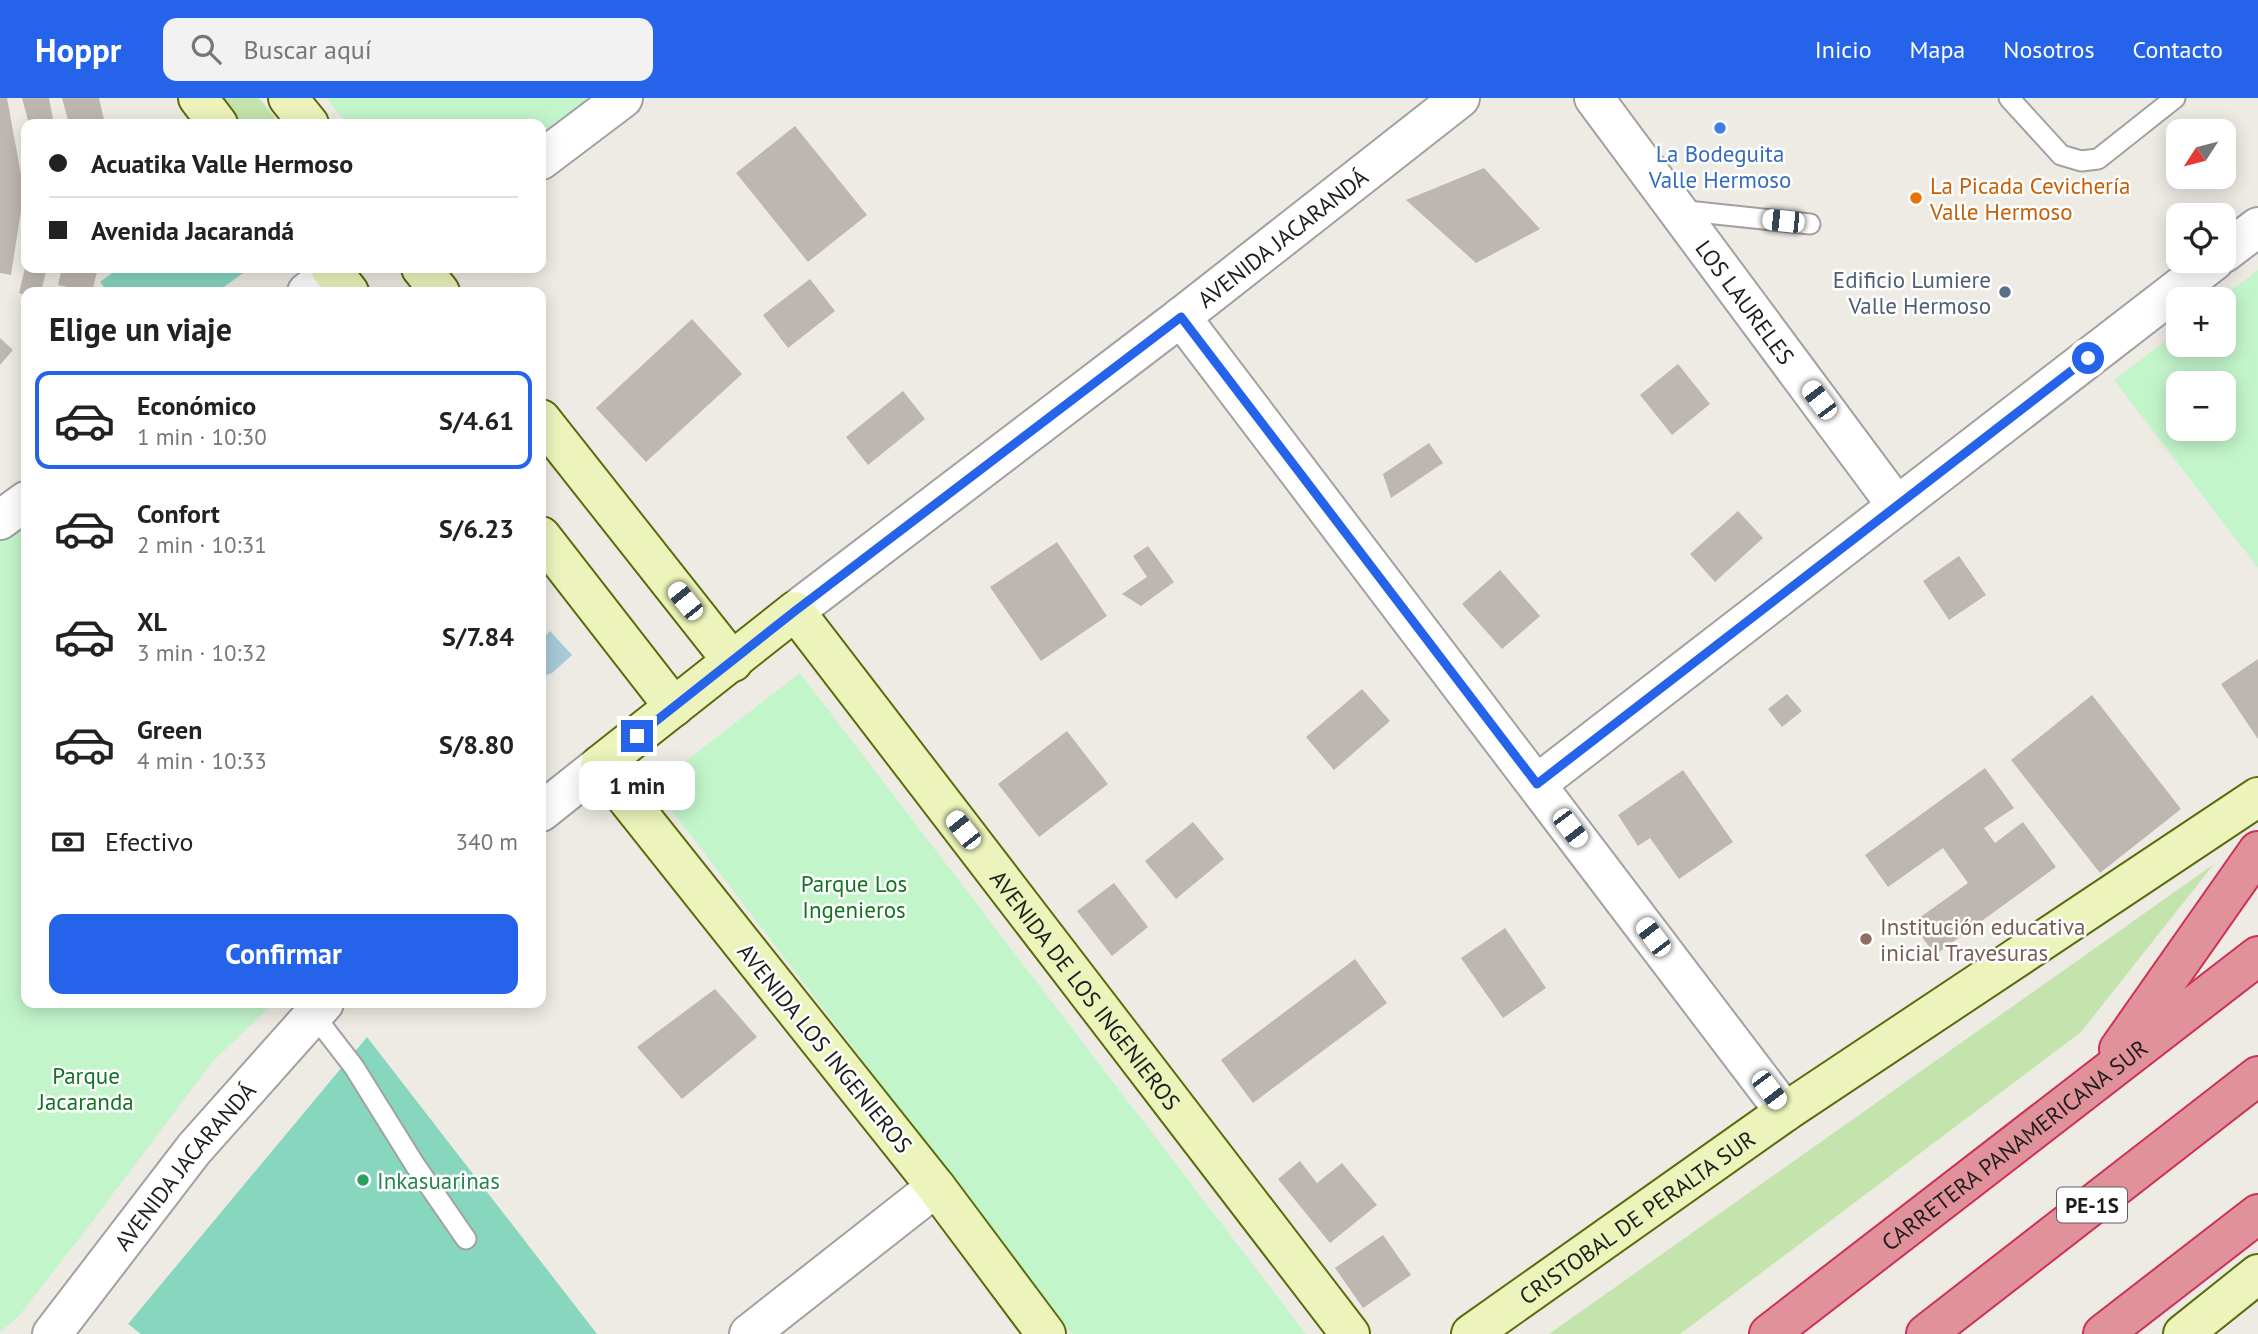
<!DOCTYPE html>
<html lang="es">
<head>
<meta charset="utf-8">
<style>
	body { margin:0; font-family:"PT Sans",sans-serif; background:#f2f2f2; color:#222; height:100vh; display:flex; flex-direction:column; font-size:26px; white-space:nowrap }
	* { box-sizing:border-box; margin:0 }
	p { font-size:23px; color:#767676 }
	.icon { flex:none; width:38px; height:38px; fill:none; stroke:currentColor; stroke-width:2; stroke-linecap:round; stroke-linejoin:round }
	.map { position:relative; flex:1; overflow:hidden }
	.sheet { position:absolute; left:21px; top:189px; width:525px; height:721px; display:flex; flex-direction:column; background:#fff; border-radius:14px; box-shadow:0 4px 18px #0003 }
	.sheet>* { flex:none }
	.top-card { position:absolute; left:21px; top:21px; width:525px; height:154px; border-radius:14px; box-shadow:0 4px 18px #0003; display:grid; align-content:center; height:154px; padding:0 28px; background:#fff }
	.needle { width:46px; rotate:234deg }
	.tools { position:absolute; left:2166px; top:21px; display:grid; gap:14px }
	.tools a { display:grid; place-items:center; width:70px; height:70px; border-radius:14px; background:#fff; box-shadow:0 4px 18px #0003; font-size:35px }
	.end { position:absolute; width:32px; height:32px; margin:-16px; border:9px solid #2563eb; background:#fff; box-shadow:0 0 0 4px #fff }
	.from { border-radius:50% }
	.bubble { position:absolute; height:49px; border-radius:14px; background:#fff; box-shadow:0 4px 18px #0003; font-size:23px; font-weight:700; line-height:49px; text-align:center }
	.car { position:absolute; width:21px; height:42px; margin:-21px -10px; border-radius:9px; box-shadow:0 0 5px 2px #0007; background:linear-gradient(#fff 24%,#345 0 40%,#fff 0 76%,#345 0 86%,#fff 0) }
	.top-card b { display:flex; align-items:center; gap:24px; height:66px; font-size:26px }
	.top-card b+b { border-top:2px solid #e0e0e0 }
	.top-card i { width:18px; height:18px; background:#222 }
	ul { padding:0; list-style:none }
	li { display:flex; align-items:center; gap:21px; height:98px; margin:0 14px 10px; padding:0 14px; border:4px solid transparent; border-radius:14px }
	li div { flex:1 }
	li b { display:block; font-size:26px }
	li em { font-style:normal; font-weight:700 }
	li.active { border-color:#2563eb }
	li>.icon { width:63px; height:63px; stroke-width:1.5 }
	h2 { padding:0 28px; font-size:32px; line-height:84px }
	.pay { display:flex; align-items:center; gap:18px; height:77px; padding:0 28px; font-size:26px }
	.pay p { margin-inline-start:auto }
	.action { display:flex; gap:14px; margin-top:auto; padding:14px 28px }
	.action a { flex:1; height:80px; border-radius:14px; background:#2563eb; color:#fff; font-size:28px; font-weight:700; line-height:80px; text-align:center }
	header { display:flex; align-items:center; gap:42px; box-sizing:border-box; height:98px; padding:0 35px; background:#2563eb; color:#fff }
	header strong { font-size:33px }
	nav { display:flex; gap:38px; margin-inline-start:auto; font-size:24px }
	.search { width:490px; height:63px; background:#f2f2f2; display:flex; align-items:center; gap:18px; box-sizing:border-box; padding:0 24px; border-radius:14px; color:#767676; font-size:26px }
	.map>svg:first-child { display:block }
	.grass { fill:#c4e4ad }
	.park { fill:#c3f5cb; fill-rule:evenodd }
	.pitch { fill:#87d7bf }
	.water { fill:#a7c9d8 }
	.building { fill:#beb7b1 }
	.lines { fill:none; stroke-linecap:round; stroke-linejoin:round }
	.lane-casing { stroke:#a1a1a1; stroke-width:23 }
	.street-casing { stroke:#a1a1a1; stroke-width:42 }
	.secondary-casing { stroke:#5a6c0d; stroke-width:42 }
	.highway-casing { stroke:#cc3159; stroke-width:42 }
	.lane { stroke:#fff; stroke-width:19 }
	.street { stroke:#fff; stroke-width:38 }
	.secondary { stroke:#edf4bb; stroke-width:38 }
	.highway { stroke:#e09199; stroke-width:38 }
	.route { stroke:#2563eb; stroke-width:9 }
	.shop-dot { fill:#3f7fe0; stroke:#fff; stroke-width:2.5 }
	.food-dot { fill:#e8710a; stroke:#fff; stroke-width:2.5 }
	.service-dot { fill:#5c6f8a; stroke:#fff; stroke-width:2.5 }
	.education-dot { fill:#8d6e63; stroke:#fff; stroke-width:2.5 }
	.leisure-dot { fill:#2e9e5b; stroke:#fff; stroke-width:2.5 }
	.labels { text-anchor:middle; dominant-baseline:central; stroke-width:5; stroke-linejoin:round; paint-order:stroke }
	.shield { fill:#fff; stroke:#616161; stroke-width:2 }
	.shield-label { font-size:21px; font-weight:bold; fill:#1d1d1d }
	.shop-label { font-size:23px; fill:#366cbe; stroke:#fff }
	.food-label { font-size:23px; fill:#c56008; stroke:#fff; text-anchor:start }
	.street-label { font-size:23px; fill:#1d1d1d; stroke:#fff }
	.service-label { font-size:23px; fill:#4e5e75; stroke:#fff; text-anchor:end }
	.park-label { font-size:23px; fill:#137323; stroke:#fff }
	.education-label { font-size:23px; fill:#785e54; stroke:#fff; text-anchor:start }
	.leisure-label { font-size:23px; fill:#27864d; stroke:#fff; text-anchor:start }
</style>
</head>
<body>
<header>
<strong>Hoppr</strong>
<div class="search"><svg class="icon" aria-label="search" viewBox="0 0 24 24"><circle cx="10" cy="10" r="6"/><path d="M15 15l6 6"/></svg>Buscar aquí</div>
<nav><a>Inicio</a><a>Mapa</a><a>Nosotros</a><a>Contacto</a></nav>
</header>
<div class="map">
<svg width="2258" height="1236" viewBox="0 0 2258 1236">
	<rect width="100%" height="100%" fill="#eeebe4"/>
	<!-- grass -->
	<path class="grass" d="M218 0H259L280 26H238Z
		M2214 766 2081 934 1680 1236H1549Z"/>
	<!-- park -->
	<path class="park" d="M326 0H592L541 37V26H347Z
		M2258 172V470L2114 282 2179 233V247H2224V201H2220ZM2179 285H2224V331H2179Z
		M26 423V905H274L212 964 85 1133 18 1219 0 1234V441Z
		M800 575 1306 1236H1072L653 688Z"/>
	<!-- pitch -->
	<path class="pitch" d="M119 170H250L217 194H108L100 184Z
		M367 939 597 1236H141L128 1226Z"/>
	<!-- water -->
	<path class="water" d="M550 533 572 557 552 575 541 579V542Z"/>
	<!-- building -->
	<path class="building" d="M0 0H7L24 93 11 177 0 175Z
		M22 0H49L54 26H29Z
		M62 0H99L105 26H69Z
		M795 28 867 117 808 164 736 75Z
		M1484 70 1540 131 1476 165 1406 102Z
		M25 170H47L41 194H26V197L19 195Z
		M62 170H98L92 194 58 187Z
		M810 181 835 213 788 250 763 217Z
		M692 221 742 276 646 364 596 310Z
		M0 240 13 252 0 267Z
		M1678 266 1710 306 1672 337 1640 297Z
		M903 293 925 321 868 367 846 339Z
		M1429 345 1443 365 1391 400 1383 376Z
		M1738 413 1763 440 1715 484 1690 456Z
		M1057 444 1107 518 1041 563 990 489Z
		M1148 448 1174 484 1141 508 1122 496 1147 479 1133 458Z
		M1959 458 1986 497 1949 522 1923 483Z
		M1500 472 1540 518 1502 551 1462 506Z
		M2258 561V641L2221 586Z
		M1362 591 1390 623 1334 672 1306 639Z
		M1787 596 1802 613 1782 629 1768 611Z
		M2092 597 2181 711 2100 775 2011 662Z
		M1067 633 1108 686 1039 739 998 686Z
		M1985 670 2014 710 1984 730 1995 745 2023 724 2056 769 1935 857 1912 825 1968 785 1943 750 1888 789 1865 757Z
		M1683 672 1733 744 1679 781 1650 740 1638 748 1618 717Z
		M1193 724 1224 761 1176 801 1145 763Z
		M1114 785 1148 829 1112 858 1077 813Z
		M1505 830 1546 890 1503 920 1461 860Z
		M1355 861 1387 905 1253 1005 1221 962Z
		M715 891 757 939 682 1001 637 949Z
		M1300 1063 1317 1085 1342 1065 1377 1107 1330 1145 1278 1081Z
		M1383 1137 1411 1177 1363 1210 1335 1170Z"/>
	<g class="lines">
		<defs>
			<path id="lane" d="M2009 0 2061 57 2081 63 2098 61 2175 0
				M1678 112 1810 126
				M313 916 354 969 415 1067 466 1141"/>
			<g id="street">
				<path id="s1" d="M1594 0 1897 408"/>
				<path d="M541 62 623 0"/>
				<path d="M2224 155 2258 129"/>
				<path d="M307 194 334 174"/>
				<path d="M1181 219 1785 1014"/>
				<path d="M0 422 26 403"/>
				<path id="s2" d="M795 513 1181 219 1460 0"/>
				<path d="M1537 686 2214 163"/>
				<path d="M541 714 600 667"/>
				<path id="s3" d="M52 1236 194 1051 324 905"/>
				<path d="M749 1236 936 1089"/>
			</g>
			<g id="secondary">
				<path d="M198 0 218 26"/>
				<path d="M288 0 309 26"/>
				<path d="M330 170 349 194"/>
				<path d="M421 170 440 194"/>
				<path d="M541 321 733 564"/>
				<path d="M541 438 674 609"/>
				<path id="s4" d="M1046 1236 936 1089 600 667 795 513 1350 1236"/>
				<path id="s5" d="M1471 1236 1785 1014 2258 699"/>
				<path d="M2183 1236 2258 1176"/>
			</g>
			<g id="highway">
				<path d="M2119 951 2258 753"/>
				<path id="s6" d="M1769 1236 2258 858"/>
				<path d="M1926 1236 2258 978"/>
				<path d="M2103 1236 2258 1116"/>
			</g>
		</defs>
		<!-- lane casing -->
		<use href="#lane" class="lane-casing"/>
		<!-- street casing -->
		<use href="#street" class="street-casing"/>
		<!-- secondary casing -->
		<use href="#secondary" class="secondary-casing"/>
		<!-- highway casing -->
		<use href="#highway" class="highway-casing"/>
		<!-- lane -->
		<use href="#lane" class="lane"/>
		<!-- street -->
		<use href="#street" class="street"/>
		<!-- secondary -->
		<use href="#secondary" class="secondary"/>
		<!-- highway -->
		<use href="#highway" class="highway"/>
	</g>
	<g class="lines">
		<!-- route -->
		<path class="route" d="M637 638 795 513 1181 219 1537 686 2088 260"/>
	</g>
	<!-- markers -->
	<circle class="shop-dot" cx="1720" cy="30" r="7"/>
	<circle class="food-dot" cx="1916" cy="100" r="7"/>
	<circle class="service-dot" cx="2005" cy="194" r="7"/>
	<circle class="education-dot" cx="1866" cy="841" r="7"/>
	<circle class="leisure-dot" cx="363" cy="1082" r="7"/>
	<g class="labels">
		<!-- shield labels -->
		<rect class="shield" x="2057" y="1089.5" width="70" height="35" rx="5"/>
		<g class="shield-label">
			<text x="2092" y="1107">PE-1S</text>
		</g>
		<!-- shop labels -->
		<g class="shop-label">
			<text x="1720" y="55">La Bodeguita<tspan x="1720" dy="26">Valle Hermoso</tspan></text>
		</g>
		<!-- food labels -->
		<g class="food-label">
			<text x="1930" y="87">La Picada Cevichería<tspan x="1930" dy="26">Valle Hermoso</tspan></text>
		</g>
		<!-- street labels -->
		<g class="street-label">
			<text stroke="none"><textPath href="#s2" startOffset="614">AVENIDA JACARANDÁ</textPath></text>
			<text stroke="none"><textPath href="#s1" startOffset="254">LOS LAURELES</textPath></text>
			<text stroke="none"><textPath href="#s4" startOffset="1449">AVENIDA DE LOS INGENIEROS</textPath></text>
			<text transform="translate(825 950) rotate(51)">AVENIDA LOS INGENIEROS</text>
			<text stroke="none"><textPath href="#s6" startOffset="310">CARRETERA PANAMERICANA SUR</textPath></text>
			<text stroke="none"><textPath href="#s3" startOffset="214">AVENIDA JACARANDÁ</textPath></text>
			<text stroke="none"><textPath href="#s5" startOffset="203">CRISTOBAL DE PERALTA SUR</textPath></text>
		</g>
		<!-- service labels -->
		<g class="service-label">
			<text x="1991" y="181">Edificio Lumiere<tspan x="1991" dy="26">Valle Hermoso</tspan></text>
		</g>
		<!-- park labels -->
		<g class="park-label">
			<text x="854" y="785">Parque Los<tspan x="854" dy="26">Ingenieros</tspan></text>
			<text x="86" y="977">Parque<tspan x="86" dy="26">Jacaranda</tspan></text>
		</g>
		<!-- education labels -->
		<g class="education-label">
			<text x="1880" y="828">Institución educativa<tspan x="1880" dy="26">inicial Travesuras</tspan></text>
		</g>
		<!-- leisure labels -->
		<g class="leisure-label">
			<text x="377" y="1082">Inkasuarinas</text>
		</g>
	</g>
</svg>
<div class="tools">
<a><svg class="needle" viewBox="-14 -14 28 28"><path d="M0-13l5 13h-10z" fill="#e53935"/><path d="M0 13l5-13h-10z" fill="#767676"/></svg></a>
<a><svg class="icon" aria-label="locate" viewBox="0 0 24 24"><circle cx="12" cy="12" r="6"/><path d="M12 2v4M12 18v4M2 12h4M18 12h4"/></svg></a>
<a>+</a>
<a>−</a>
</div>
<i class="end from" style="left:2088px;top:260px"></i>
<i class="end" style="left:637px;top:638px"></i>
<div class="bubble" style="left:579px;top:663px;width:116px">1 min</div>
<i class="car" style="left:1783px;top:123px;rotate:276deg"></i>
<i class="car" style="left:1819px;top:302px;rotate:323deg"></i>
<i class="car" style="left:685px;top:503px;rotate:321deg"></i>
<i class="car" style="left:1570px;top:730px;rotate:143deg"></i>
<i class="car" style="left:963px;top:732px;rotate:322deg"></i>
<i class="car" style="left:1653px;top:839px;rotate:323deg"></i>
<i class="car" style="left:1769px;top:992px;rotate:143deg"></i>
<div class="top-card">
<b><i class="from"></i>Acuatika Valle Hermoso</b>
<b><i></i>Avenida Jacarandá</b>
</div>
<section class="sheet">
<h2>Elige un viaje</h2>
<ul>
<li class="active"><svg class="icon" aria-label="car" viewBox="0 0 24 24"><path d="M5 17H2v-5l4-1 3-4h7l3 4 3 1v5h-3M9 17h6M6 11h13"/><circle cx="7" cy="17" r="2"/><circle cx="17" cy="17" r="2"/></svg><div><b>Económico</b><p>1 min · 10:30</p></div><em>S/4.61</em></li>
<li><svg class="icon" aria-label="car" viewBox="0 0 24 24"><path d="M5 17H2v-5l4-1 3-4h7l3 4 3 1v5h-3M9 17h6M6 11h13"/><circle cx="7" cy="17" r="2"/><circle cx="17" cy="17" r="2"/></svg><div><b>Confort</b><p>2 min · 10:31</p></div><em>S/6.23</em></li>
<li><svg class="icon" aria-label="car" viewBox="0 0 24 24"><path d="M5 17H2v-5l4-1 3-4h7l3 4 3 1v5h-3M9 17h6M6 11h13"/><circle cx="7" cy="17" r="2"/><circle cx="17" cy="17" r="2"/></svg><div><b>XL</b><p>3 min · 10:32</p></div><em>S/7.84</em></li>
<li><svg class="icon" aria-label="car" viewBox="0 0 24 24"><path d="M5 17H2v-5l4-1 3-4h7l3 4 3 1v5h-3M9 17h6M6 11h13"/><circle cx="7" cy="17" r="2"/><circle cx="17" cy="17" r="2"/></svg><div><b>Green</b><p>4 min · 10:33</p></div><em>S/8.80</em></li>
</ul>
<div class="pay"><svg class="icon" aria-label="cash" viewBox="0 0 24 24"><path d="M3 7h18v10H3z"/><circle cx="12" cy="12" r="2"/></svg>Efectivo<p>340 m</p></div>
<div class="action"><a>Confirmar</a></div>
</section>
</div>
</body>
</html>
